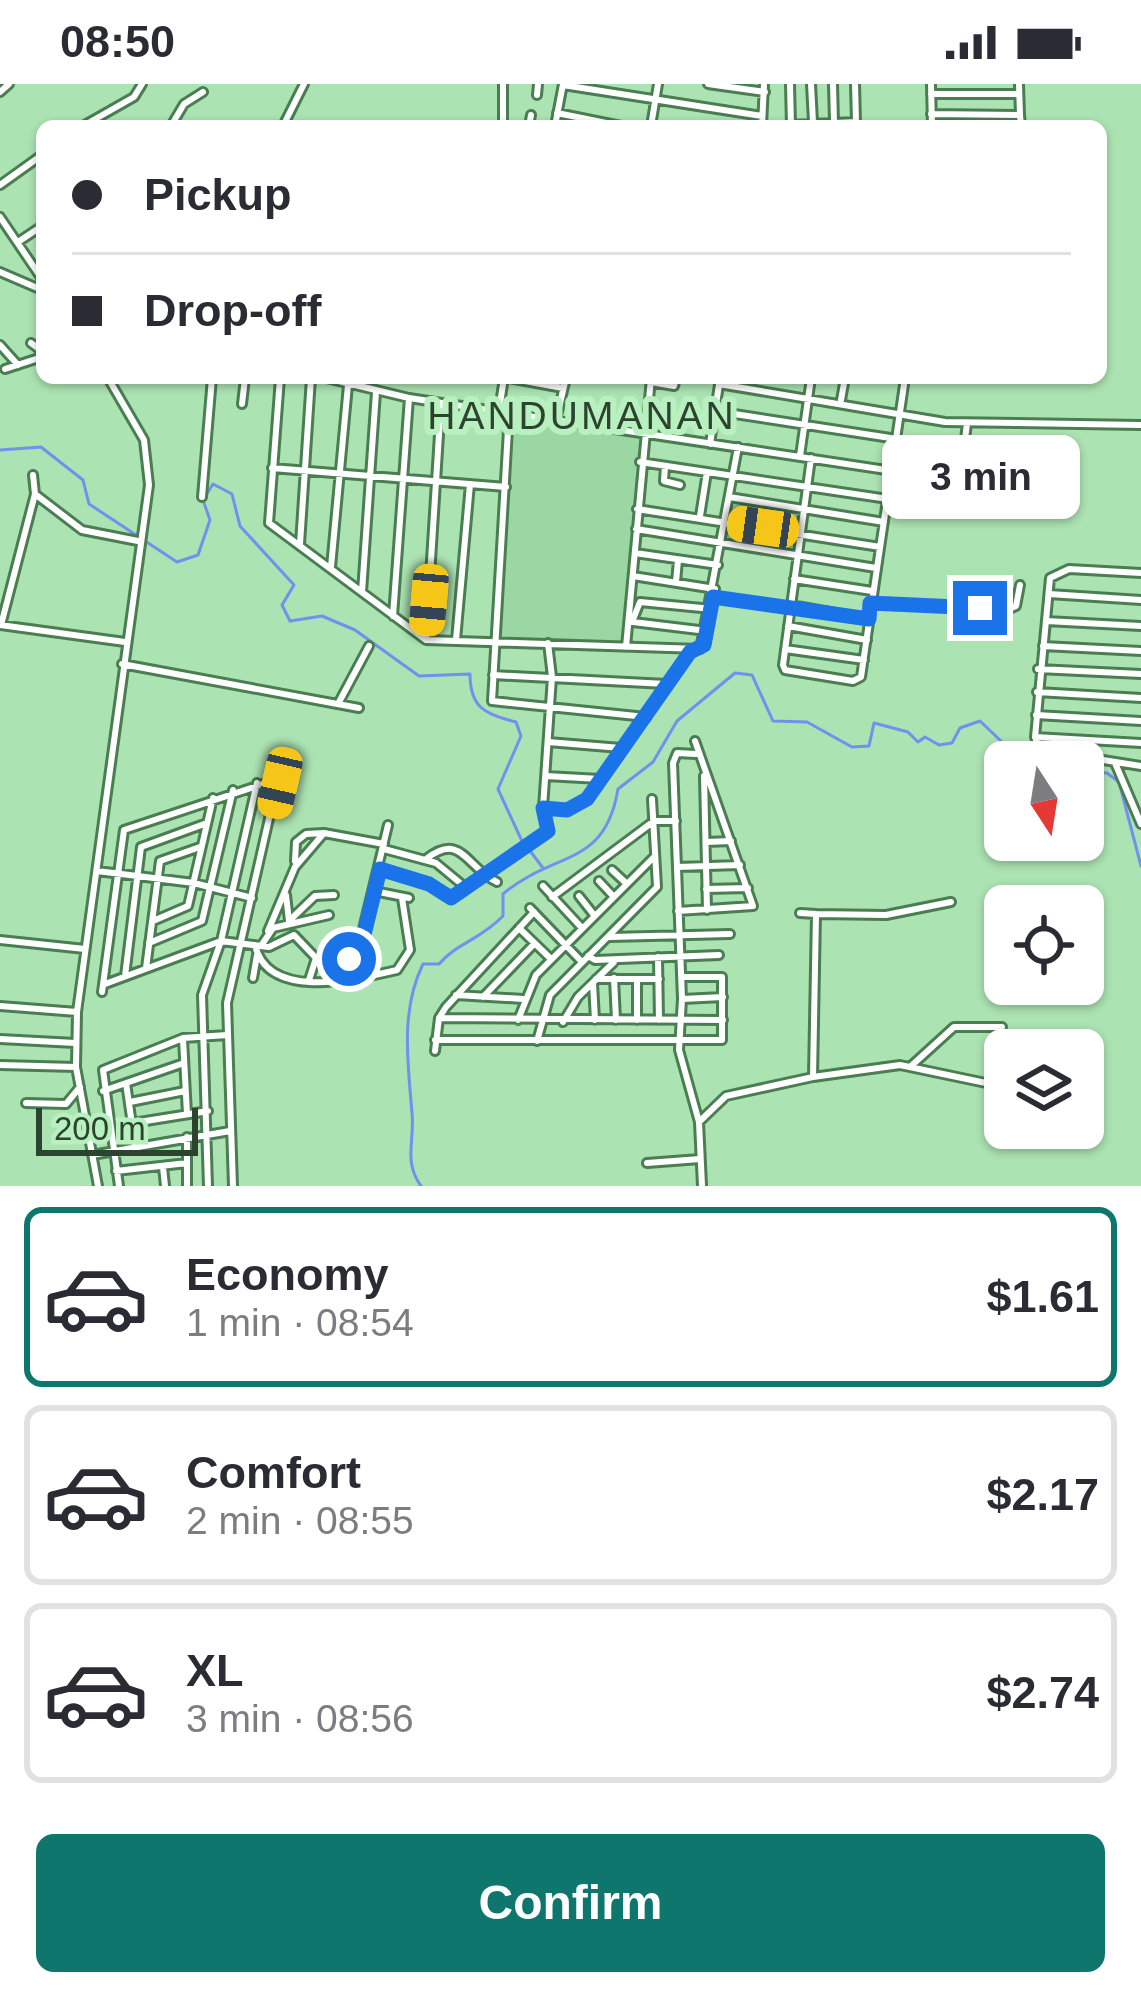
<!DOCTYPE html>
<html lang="en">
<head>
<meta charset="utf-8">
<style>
	body { margin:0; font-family:Helvetica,sans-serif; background:#f2f2f3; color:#2b2b33; height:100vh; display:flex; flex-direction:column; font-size:45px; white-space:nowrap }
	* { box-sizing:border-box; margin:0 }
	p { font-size:39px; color:#7c7c81 }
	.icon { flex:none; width:66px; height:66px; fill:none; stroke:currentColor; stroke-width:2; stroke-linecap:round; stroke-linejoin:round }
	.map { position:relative; height:1102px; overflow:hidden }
	.panel { display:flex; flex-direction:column; background:#fff; flex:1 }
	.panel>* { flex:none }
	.hud { position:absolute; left:36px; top:36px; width:1071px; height:264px; border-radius:18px; box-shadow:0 3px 9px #0004; display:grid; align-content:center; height:264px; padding:0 36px; background:#fff }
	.needle { width:78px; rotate:168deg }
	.fabs { position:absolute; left:984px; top:657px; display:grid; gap:24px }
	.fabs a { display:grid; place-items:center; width:120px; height:120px; border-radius:18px; background:#fff; box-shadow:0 3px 9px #0004; font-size:60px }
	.scale { position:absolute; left:36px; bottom:30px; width:162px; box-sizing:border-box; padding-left:12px; border:6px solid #2c432f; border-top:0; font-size:33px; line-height:42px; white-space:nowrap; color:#2c432f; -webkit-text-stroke:9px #b9f0bf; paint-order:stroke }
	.end { position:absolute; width:54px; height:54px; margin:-27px; border:15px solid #1a73e8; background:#fff; box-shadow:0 0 0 6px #fff }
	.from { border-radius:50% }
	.bubble { position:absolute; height:84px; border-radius:18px; background:#fff; box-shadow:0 3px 9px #0004; font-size:39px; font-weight:600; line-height:84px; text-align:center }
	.car { position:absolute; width:36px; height:72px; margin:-36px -18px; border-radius:15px; box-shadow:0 0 9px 3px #0007; background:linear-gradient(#f5c518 24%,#345 0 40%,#f5c518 0 76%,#345 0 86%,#f5c518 0) }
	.hud b { display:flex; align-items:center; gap:42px; height:114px; font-size:45px }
	.hud b+b { border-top:3px solid #e1e1e2 }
	.hud i { width:30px; height:30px; background:#2b2b33 }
	ul { padding:21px 0 0; list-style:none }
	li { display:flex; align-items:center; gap:36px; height:180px; margin:0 24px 18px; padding:0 12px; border:6px solid #e1e1e2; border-radius:18px }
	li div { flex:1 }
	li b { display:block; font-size:45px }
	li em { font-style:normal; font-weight:600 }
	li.selected { border-color:#0f766e }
	li>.icon { width:108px; height:108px; stroke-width:1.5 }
	.cta { display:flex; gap:24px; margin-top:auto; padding:24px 36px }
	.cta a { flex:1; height:138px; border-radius:18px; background:#0f766e; color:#fff; font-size:48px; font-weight:600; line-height:138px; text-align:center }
	.status { display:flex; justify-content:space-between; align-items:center; height:84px; padding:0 60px; background:#fff; direction:ltr }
	.status svg { height:33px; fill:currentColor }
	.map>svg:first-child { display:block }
	.built { fill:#9ad7a2 }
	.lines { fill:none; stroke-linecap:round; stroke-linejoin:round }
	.stream { stroke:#7091ee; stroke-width:3 }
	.minor-casing { stroke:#4a7d51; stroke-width:12 }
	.minor { stroke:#fff; stroke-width:6 }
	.route { stroke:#1a73e8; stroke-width:15 }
	.labels { text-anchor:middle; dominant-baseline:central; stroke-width:12; stroke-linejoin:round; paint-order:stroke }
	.quarter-label { font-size:39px; letter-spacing:3px; fill:#2c432f; stroke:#b9f0bf }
</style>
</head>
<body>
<div class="status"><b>08:50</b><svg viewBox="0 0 49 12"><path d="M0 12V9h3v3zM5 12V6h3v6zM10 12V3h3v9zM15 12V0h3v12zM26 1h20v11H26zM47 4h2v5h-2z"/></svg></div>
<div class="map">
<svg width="1141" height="1102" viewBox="0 0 1141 1102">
	<rect width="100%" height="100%" fill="#ace3b2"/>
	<!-- built -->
	<path class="built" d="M516 335 640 353 624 560 497 552Z"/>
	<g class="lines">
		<!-- stream -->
		<path class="stream" d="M0 366 41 363 83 396 89 420 177 478 198 471 210 436 203 416 213 400 232 410 240 442 294 501 282 521 290 537 322 532 355 546 419 592 470 590C470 624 485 630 516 638L521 652 498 705 521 755 543 784
			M1083 687 1107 689 1119 698 1141 782
			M421 1102C403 1077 415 1057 412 1029 408 979 400 927 423 880H439C457 859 480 856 503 832V810C555 766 605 784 618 705L653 678 677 637 735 589 752 591 773 637 807 638 852 663 869 662 874 639 908 648 918 658 925 653 939 661 952 659 960 644 980 637 1023 678"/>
		<defs>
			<path id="minor" d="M708 0 765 8
				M790 0 791 42
				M811 0 813 38
				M833 0 834 38
				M855 0 856 38
				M931 0 932 42
				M1019 0 1020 31
				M563 1 762 32
				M0 8 9 0
				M931 10H1019
				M537 11 538 0
				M557 29 621 42
				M931 30 1020 31 1021 42
				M791 41 856 38
				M83 42 134 13 142 0
				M171 42 184 20 203 8
				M283 42 304 0
				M503 42V0
				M529 42 531 31
				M555 42 563 0
				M651 42 658 0
				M762 42 764 0
				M0 101 42 71
				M0 133 42 195
				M18 158 42 142
				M0 188 42 206
				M31 259 42 267
				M0 261 18 281
				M5 285 42 273
				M280 294 269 439 426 556 700 565 738 363
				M326 294 409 314 959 397
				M508 294 563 304
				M651 298 674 302 676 294
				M719 300 945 338 1141 341
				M841 316 845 294
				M242 320 245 294
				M499 326 504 294
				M715 327 897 355
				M509 329 492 617 646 633
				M556 336 566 294
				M710 360 720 294
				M800 372 811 294
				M811 374 783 581 785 586 853 597 861 593 905 294
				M640 378 888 415
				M665 382 664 397 680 401
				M272 384 506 403
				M33 391 35 410
				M202 413 212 294
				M729 413 884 438
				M957 422 967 339
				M637 425 880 463
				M700 432 707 388
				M636 445 876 484
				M300 460 311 294
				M635 469 718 481
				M331 483 348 301
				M1141 489 1069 485 1050 494 1035 653 1141 659
				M633 492 715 505
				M794 495 872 507
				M676 498 678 476
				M362 508 376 308
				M1049 510 1141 516
				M713 513 790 524
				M870 519 1009 525 1016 522 1020 501
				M791 521 869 535
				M393 532 409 314
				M1046 537 1141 542
				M632 538 640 518 712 525
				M633 538 707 547
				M0 541 125 558
				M1 541 35 410 82 446 138 457
				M788 542 867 556
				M426 555 441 319
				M456 556 470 400
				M548 559 552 593 543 724 567 726 587 715 690 568
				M1043 562 1141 567
				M626 563 651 294
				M785 565 864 576
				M122 580 359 624
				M1038 585 1141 590
				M493 591 666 600
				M1037 608 1141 614
				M338 620 369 562
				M1036 631 1141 637
				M1035 653 1039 664 1059 678
				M548 658 621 664
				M696 670 677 669 673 679 682 915 679 966 699 1038 702 1102
				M1064 678 1078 672 1141 682
				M1115 679 1141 740
				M546 692 600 695
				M704 692 707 826
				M706 758 731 757
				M384 765 436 779 465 803
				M426 775C462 747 466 784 497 798
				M295 777 296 758 306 750 324 749
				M677 783 740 781
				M381 785 429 799 451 814 548 747 543 724
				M612 786 627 800
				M97 787 194 799 252 814
				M599 797 614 813
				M543 802 581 843
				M706 805 748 804
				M374 807 409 814
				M286 811 289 837
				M579 812 594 831
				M552 813 654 737H676
				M530 824 581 877
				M678 827 753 822 695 657
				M816 830 886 831 951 818
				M153 837 188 822 213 714
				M289 837 315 812 334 811
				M519 844 551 875
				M268 847 295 783 324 749 384 760
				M610 853 730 850
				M0 856 85 865
				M149 859 202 837 233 706
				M255 861C268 918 357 895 397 886L410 866 402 814
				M261 862 273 844 329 831
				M588 872 595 876 719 871
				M658 873 659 936
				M146 884 160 777 200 763
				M125 892 141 763 207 739
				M253 894 257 871
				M614 894 616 936
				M596 895H659
				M637 895V936
				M309 896 316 874
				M593 899 595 936
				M105 900 221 857 269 863 294 851 316 874H356L388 741
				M102 908 124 746 278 695 227 919 233 1102
				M456 911 523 915
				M483 913 534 860
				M682 915 723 913
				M0 922 77 928
				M439 934 723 936
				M518 936 536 891 655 772
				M563 938 578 913 614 878
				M0 955 75 959
				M183 955 187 1030
				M435 956H722V893H682
				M537 957 550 911 657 803 652 715
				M435 967 439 934 446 923 534 828
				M0 981 76 983
				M910 983 954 943H1002
				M813 993 900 981 1005 1003
				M126 999 135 1061
				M103 1007 184 979
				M130 1018 185 1007
				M26 1019 66 1020 80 1003
				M699 1038 726 1012 813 993 816 830 800 829
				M133 1039 208 1027
				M187 1053V1102
				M92 1071 230 1047
				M647 1079 700 1075
				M163 1083 165 1102
				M116 1087 187 1079
				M98 1102 76 983 77 928 149 401 144 356 108 294
				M119 1102 103 986 183 954 227 951
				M208 1102 202 911 221 857 257 699"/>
		</defs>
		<!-- minor casing -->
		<use href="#minor" class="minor-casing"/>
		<!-- minor -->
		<use href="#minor" class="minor"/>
	</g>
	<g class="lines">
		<!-- route -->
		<path class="route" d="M349 875 360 867 380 785 429 800 451 814 548 747 543 724 567 726 587 715 690 568 704 561 713 513 869 535 870 519 980 524"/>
	</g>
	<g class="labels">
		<!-- quarter labels -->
		<g class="quarter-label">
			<text x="582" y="331">HANDUMANAN</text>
		</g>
	</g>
</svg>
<div class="fabs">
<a><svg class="needle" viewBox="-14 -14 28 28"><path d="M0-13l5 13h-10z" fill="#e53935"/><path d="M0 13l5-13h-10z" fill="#7c7c81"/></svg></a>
<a><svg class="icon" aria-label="locate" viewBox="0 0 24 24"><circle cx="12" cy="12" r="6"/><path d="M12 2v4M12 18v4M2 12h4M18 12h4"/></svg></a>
<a><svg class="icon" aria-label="layers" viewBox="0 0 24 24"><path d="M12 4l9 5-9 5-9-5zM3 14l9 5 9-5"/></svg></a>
</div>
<div class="scale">200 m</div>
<i class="end from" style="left:349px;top:875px"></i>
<i class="end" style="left:980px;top:524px"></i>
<div class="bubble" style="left:882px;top:351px;width:198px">3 min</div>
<i class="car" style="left:763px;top:443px;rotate:278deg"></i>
<i class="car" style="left:429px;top:516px;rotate:185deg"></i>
<i class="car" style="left:280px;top:699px;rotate:193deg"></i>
<div class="hud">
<b><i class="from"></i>Pickup</b>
<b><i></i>Drop-off</b>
</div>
</div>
<section class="panel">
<ul>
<li class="selected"><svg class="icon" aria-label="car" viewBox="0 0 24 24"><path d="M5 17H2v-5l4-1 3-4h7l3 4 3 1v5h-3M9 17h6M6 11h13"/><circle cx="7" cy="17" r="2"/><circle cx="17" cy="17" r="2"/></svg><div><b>Economy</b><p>1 min · 08:54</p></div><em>$1.61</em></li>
<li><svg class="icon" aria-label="car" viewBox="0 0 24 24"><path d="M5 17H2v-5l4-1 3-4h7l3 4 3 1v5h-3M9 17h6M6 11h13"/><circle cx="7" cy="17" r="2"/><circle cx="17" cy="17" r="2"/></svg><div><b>Comfort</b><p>2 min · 08:55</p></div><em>$2.17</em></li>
<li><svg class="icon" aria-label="car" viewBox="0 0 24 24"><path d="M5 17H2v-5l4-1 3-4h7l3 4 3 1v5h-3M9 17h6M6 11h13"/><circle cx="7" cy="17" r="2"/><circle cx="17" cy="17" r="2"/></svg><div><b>XL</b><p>3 min · 08:56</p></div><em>$2.74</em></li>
</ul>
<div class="cta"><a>Confirm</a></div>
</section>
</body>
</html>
